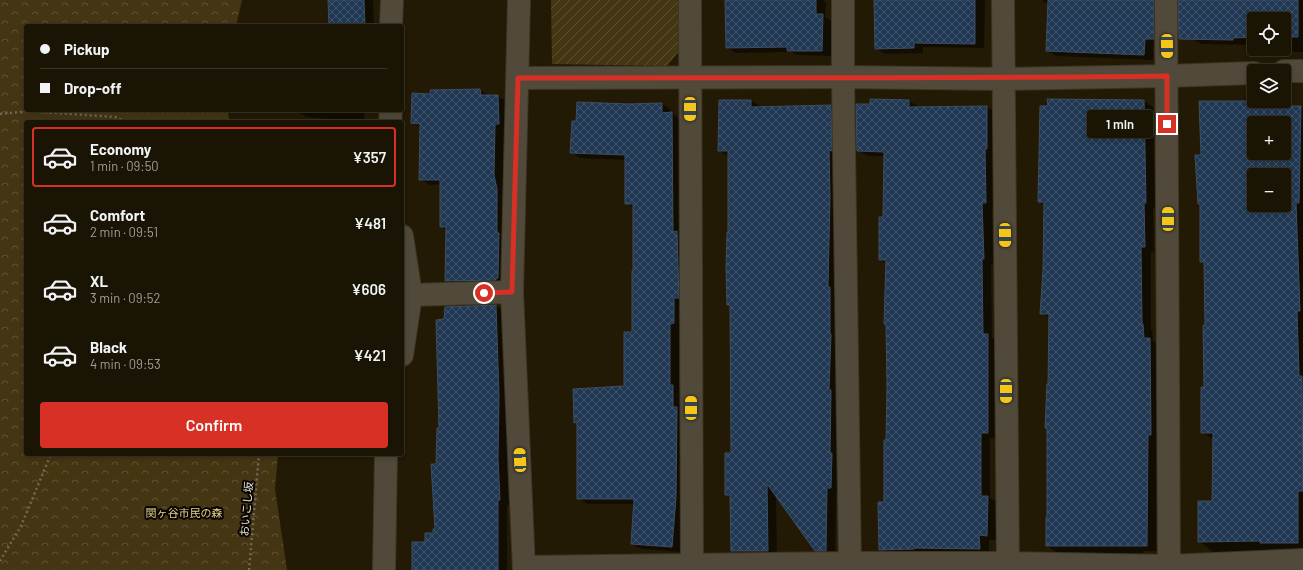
<!DOCTYPE html>
<html lang="en">
<head>
<meta charset="utf-8">
<style>
	body { margin:0; font-family:Barlow,"Noto Sans JP",sans-serif; background:#231d0e; color:#f1f3f6; height:100vh; display:flex; flex-direction:column; font-size:15px; white-space:nowrap }
	* { box-sizing:border-box; margin:0 }
	p { font-size:13px; color:#9f9e9a }
	.icon { flex:none; width:22px; height:22px; fill:none; stroke:currentColor; stroke-width:2; stroke-linecap:round; stroke-linejoin:round }
	.map { position:relative; flex:1; overflow:hidden }
	.panel { position:absolute; left:24px; top:120px; width:380px; height:336px; display:flex; flex-direction:column; background:#1a1404; border-radius:4px; box-shadow:0 2px 6px #0003,0 0 0 1px #383326 }
	.panel>* { flex:none }
	.banner { position:absolute; left:24px; top:24px; width:380px; height:88px; border-radius:4px; box-shadow:0 2px 6px #0003,0 0 0 1px #383326; display:grid; align-content:center; height:88px; padding:0 16px; background:#1a1404 }
	.controls { position:absolute; left:1247px; top:12px; display:grid; gap:8px }
	.controls a { display:grid; place-items:center; width:44px; height:44px; border-radius:4px; background:#1a1404; box-shadow:0 2px 6px #0003,0 0 0 1px #383326; font-size:20px }
	.end { position:absolute; width:18px; height:18px; margin:-9px; border:5px solid #d93025; background:#fff; box-shadow:0 0 0 2px #fff }
	.from { border-radius:50% }
	.bubble { position:absolute; height:28px; border-radius:4px; background:#1a1404; box-shadow:0 2px 6px #0003,0 0 0 1px #383326; font-size:13px; font-weight:600; line-height:28px; text-align:center }
	.car { position:absolute; width:12px; height:24px; margin:-12px -6px; border-radius:5px; box-shadow:0 0 3px 1px #0007; background:linear-gradient(#f5c518 24%,#345 0 40%,#f5c518 0 76%,#345 0 86%,#f5c518 0) }
	.banner b { display:flex; align-items:center; gap:14px; height:38px; font-size:15px }
	.banner b+b { border-top:1px solid #383326 }
	.banner i { width:10px; height:10px; background:#f1f3f6 }
	ul { padding:7px 0 0; list-style:none }
	li { display:flex; align-items:center; gap:12px; height:60px; margin:0 8px 6px; padding:0 8px; border:2px solid transparent; border-radius:4px }
	li div { flex:1 }
	li b { display:block; font-size:15px }
	li em { font-style:normal; font-weight:600 }
	li.selected { border-color:#d93025 }
	li>.icon { width:36px; height:36px; stroke-width:1.5 }
	.primary-button { display:flex; gap:8px; margin-top:auto; padding:8px 16px }
	.primary-button a { flex:1; height:46px; border-radius:4px; background:#d93025; color:#fff; font-size:16px; font-weight:600; line-height:46px; text-align:center }
	.map>svg:first-child { display:block }
	.forest { fill:url(#forest-crowns) }
	.garden { fill:url(#garden-furrows) }
	.shadow { fill:#0007; fill-rule:evenodd }
	.building { fill:url(#building-cross-hatch); stroke:#3e4d60; fill-rule:evenodd }
	.lines { fill:none; stroke-linecap:round; stroke-linejoin:round }
	.minor-casing { stroke:#3e3623; stroke-width:24 }
	.tertiary-casing { stroke:#3e3623; stroke-width:24 }
	.path { stroke:#716a58; stroke-width:2.5; stroke-dasharray:2 3; stroke-linecap:butt }
	.minor { stroke:#514a3b; stroke-width:22 }
	.tertiary { stroke:#514a3b; stroke-width:22 }
	.route { stroke:#d93025; stroke-width:5 }
	.labels { text-anchor:middle; dominant-baseline:central; stroke-width:4; stroke-linejoin:round; paint-order:stroke }
	.street-label { font-size:11px; fill:#ebe5d8; stroke:#090601 }
	.park-label { font-size:11px; fill:#eace8e; stroke:#090601 }
</style>
</head>
<body>
<div class="map">
<svg width="1303" height="570" viewBox="0 0 1303 570">
	<defs>
		<pattern id="forest-crowns" width="20" height="18" patternUnits="userSpaceOnUse"><rect width="20" height="18" fill="#443613"/><path d="M2 6a3 3 0 1 1 6 0M12 15a3 3 0 1 1 6 0" fill="none" stroke="#5f5335"/></pattern>
		<pattern id="garden-furrows" width="10" height="10" patternUnits="userSpaceOnUse"><rect width="10" height="10" fill="#443613"/><path d="M-1 1l2-2M0 10L10 0M9 11l2-2" fill="none" stroke="#5f5335"/></pattern>
		<pattern id="building-cross-hatch" width="8" height="8" patternUnits="userSpaceOnUse"><rect width="8" height="8" fill="#203854"/><path d="M0 0l8 8M0 8l8-8" fill="none" stroke="#41556c"/></pattern>
	</defs>
	<rect width="100%" height="100%" fill="#221a05"/>
	<!-- forest -->
	<path class="forest" d="M0 0H242L236 26H26V110H227L230 122H26V454H278L275 489 287 570H0Z"/>
	<!-- garden -->
	<path class="garden" d="M551 0H679L680 50 667 66 552 64Z"/>
	<!-- shadow -->
	<path class="shadow" d="M329 0H373L374 26H330Z
		M726 0H822L826 2 825 17 832 21 831 56 797 55 791 52 736 53 727 48Z
		M875 0H985L984 48 923 47V53L885 54 876 48Z
		M1043 0H1154L1153 60 1056 56 1047 50 1049 5 1043 1Z
		M1193 0H1303V52H1273L1267 49H1284V19H1254V45L1202 44 1192 39Z
		M480 90 490 96H497L507 101 508 129H504L503 181 506 195 507 283 455 286 446 281 447 230 441 227V184L430 185 420 179 421 128 412 123 431 95Z
		M1245 97H1254V101H1284V99L1289 102V107H1301L1303 108V548H1300V552H1213L1199 541 1213 502 1214 438H1211L1202 432 1205 388V264L1201 261V205L1198 204 1202 155 1245 102ZM1254 123H1284V153H1254ZM1254 175H1284V205H1254Z
		M750 100 760 106V107L831 106 840 111 841 493H836L835 556H826L816 550 776 495 777 556 741 557 732 551 731 497 726 494 732 454 731 306 728 304 729 233 728 156 719 151Z
		M909 101 918 106V108L987 107 997 113 995 208H992L993 264H991L992 338 998 341 997 438H990V498L997 502V540H989V555H890L880 549 885 503 888 386 887 325 885 324 887 264 880 260 884 218 885 156H867L858 150Z
		M1144 101 1153 107 1155 208H1153L1154 252H1151V330H1152L1153 341 1159 344 1160 440H1157L1156 551H1143V558L1062 556 1047 546 1048 518V429L1046 428 1049 386 1050 318 1041 313 1044 270 1045 205 1039 201Z
		M604 104H662L671 110V113L681 119 683 328H680L679 390 683 392 685 504 681 552 641 549 632 544 634 504H587L578 498V424L575 422 625 387 633 333 634 208 626 203V160L580 158 571 152 577 122Z
		M297 110H365L364 122 307 117 297 112Z
		M496 306 505 311 508 373 507 465 509 505H507V570H413L426 543 436 530 437 465 445 320Z"/>
	<!-- building -->
	<path class="building" d="M328 0H364L365 26H329Z
		M725 0H816V14H823L822 51H787V47L726 48Z
		M874 0H975V44L914 43V48L875 49Z
		M1048 0H1154V39H1145L1144 55 1046 51Z
		M1178 0H1298V37H1284V19H1254V37L1233 38V40L1179 39Z
		M480 89 481 95H498L499 124H495L494 175 497 189V233H499L498 278H496V280L445 281 446 227H440V180H419L420 124 411 123 412 93 430 94V90Z
		M870 99 909 100V107L987 106V149H985L986 203H982L984 259H982L983 334H988V433H981V496H988L987 536 979 535 980 549 914 548V549L879 550 878 502H884V440H886L887 386 886 324H884L886 260H879V217H883L884 152 857 151 856 104H870Z
		M1047 99 1144 100 1146 203H1144L1145 247H1141L1142 324H1143L1144 338H1150L1151 435H1148L1147 546H1046V517H1047V428H1045L1047 384H1048L1049 314H1040L1043 270 1044 202H1038L1040 106H1048Z
		M719 100H751V107L831 105 832 151 829 150 830 197 828 287H830V334H831L829 390H831L830 453H832L831 488H827L826 551H815L767 484 768 551H731L730 495H725V453H731L730 305H727L726 270 727 232H728V151H718Z
		M1199 101H1280V106H1301L1299 203H1296L1300 311H1297L1299 376H1302L1303 491H1298V543H1260V541L1198 542V501H1212L1213 433H1201V387H1204L1203 325H1205L1204 262H1200V204H1198L1195 155H1201ZM1254 123H1284V153H1254ZM1254 175H1284V205H1254Z
		M577 102 629 104 662 103V113L672 112 673 232 677 231 679 298H674V323L670 324V385H673V407H677L676 498 672 547 631 544 634 499H577V422L574 423 573 389 624 386V332H632V271H633V204H625V155L570 153 572 121H576Z
		M496 305 499 395 498 459 500 500H498V570H412V542H425V533H433V529H435L431 464H436L437 428H439L436 320 444 319 445 307Z"/>
	<g class="lines">
		<defs>
			<path id="minor" d="M690 0 692 570
				M843 0V77L850 570
				M1166 0 1169 570
				M391 26 392 0
				M390 122 391 110
				M402 236 411 295 402 355
				M411 295 512 292
				M524 567 850 563H1008L1169 566 1303 560
				M384 570 386 454"/>
			<path id="tertiary" d="M519 0 512 292 524 570
				M1003 0 1008 570
				M1284 71H1303
				M518 78 843 77 1003 79 1167 76 1254 73"/>
		</defs>
		<!-- minor casing -->
		<use href="#minor" class="minor-casing"/>
		<!-- tertiary casing -->
		<use href="#tertiary" class="tertiary-casing"/>
		<!-- path -->
		<path class="path" d="M0 114 28 111 115 117 126 122
			M0 561 21 526 51 454
			M249 570 259 454"/>
		<!-- minor -->
		<use href="#minor" class="minor"/>
		<!-- tertiary -->
		<use href="#tertiary" class="tertiary"/>
	</g>
	<g class="lines">
		<!-- route -->
		<path class="route" d="M484 293 512 292 518 78C734 77 951 79 1167 76V124"/>
	</g>
	<g class="labels">
		<!-- street labels -->
		<g class="street-label">
			<text transform="translate(246 509) rotate(-85)">おいこし坂</text>
		</g>
		<!-- park labels -->
		<g class="park-label">
			<text x="184" y="512">関ヶ谷市民の森</text>
		</g>
	</g>
</svg>
<div class="controls">
<a><svg class="icon" aria-label="locate" viewBox="0 0 24 24"><circle cx="12" cy="12" r="6"/><path d="M12 2v4M12 18v4M2 12h4M18 12h4"/></svg></a>
<a><svg class="icon" aria-label="layers" viewBox="0 0 24 24"><path d="M12 4l9 5-9 5-9-5zM3 14l9 5 9-5"/></svg></a>
<a>+</a>
<a>−</a>
</div>
<i class="end from" style="left:484px;top:293px"></i>
<i class="end" style="left:1167px;top:124px"></i>
<div class="bubble" style="left:1087px;top:110px;width:66px">1 min</div>
<i class="car" style="left:1167px;top:46px;rotate:179deg"></i>
<i class="car" style="left:690px;top:109px;rotate:180deg"></i>
<i class="car" style="left:1168px;top:219px;rotate:0deg"></i>
<i class="car" style="left:1005px;top:235px;rotate:179deg"></i>
<i class="car" style="left:1006px;top:391px;rotate:180deg"></i>
<i class="car" style="left:691px;top:408px;rotate:0deg"></i>
<i class="car" style="left:520px;top:460px;rotate:357deg"></i>
<div class="banner">
<b><i class="from"></i>Pickup</b>
<b><i></i>Drop-off</b>
</div>
<section class="panel">
<ul>
<li class="selected"><svg class="icon" aria-label="car" viewBox="0 0 24 24"><path d="M5 17H2v-5l4-1 3-4h7l3 4 3 1v5h-3M9 17h6M6 11h13"/><circle cx="7" cy="17" r="2"/><circle cx="17" cy="17" r="2"/></svg><div><b>Economy</b><p>1 min · 09:50</p></div><em>¥357</em></li>
<li><svg class="icon" aria-label="car" viewBox="0 0 24 24"><path d="M5 17H2v-5l4-1 3-4h7l3 4 3 1v5h-3M9 17h6M6 11h13"/><circle cx="7" cy="17" r="2"/><circle cx="17" cy="17" r="2"/></svg><div><b>Comfort</b><p>2 min · 09:51</p></div><em>¥481</em></li>
<li><svg class="icon" aria-label="car" viewBox="0 0 24 24"><path d="M5 17H2v-5l4-1 3-4h7l3 4 3 1v5h-3M9 17h6M6 11h13"/><circle cx="7" cy="17" r="2"/><circle cx="17" cy="17" r="2"/></svg><div><b>XL</b><p>3 min · 09:52</p></div><em>¥606</em></li>
<li><svg class="icon" aria-label="car" viewBox="0 0 24 24"><path d="M5 17H2v-5l4-1 3-4h7l3 4 3 1v5h-3M9 17h6M6 11h13"/><circle cx="7" cy="17" r="2"/><circle cx="17" cy="17" r="2"/></svg><div><b>Black</b><p>4 min · 09:53</p></div><em>¥421</em></li>
</ul>
<div class="primary-button"><a>Confirm</a></div>
</section>
</div>
</body>
</html>
